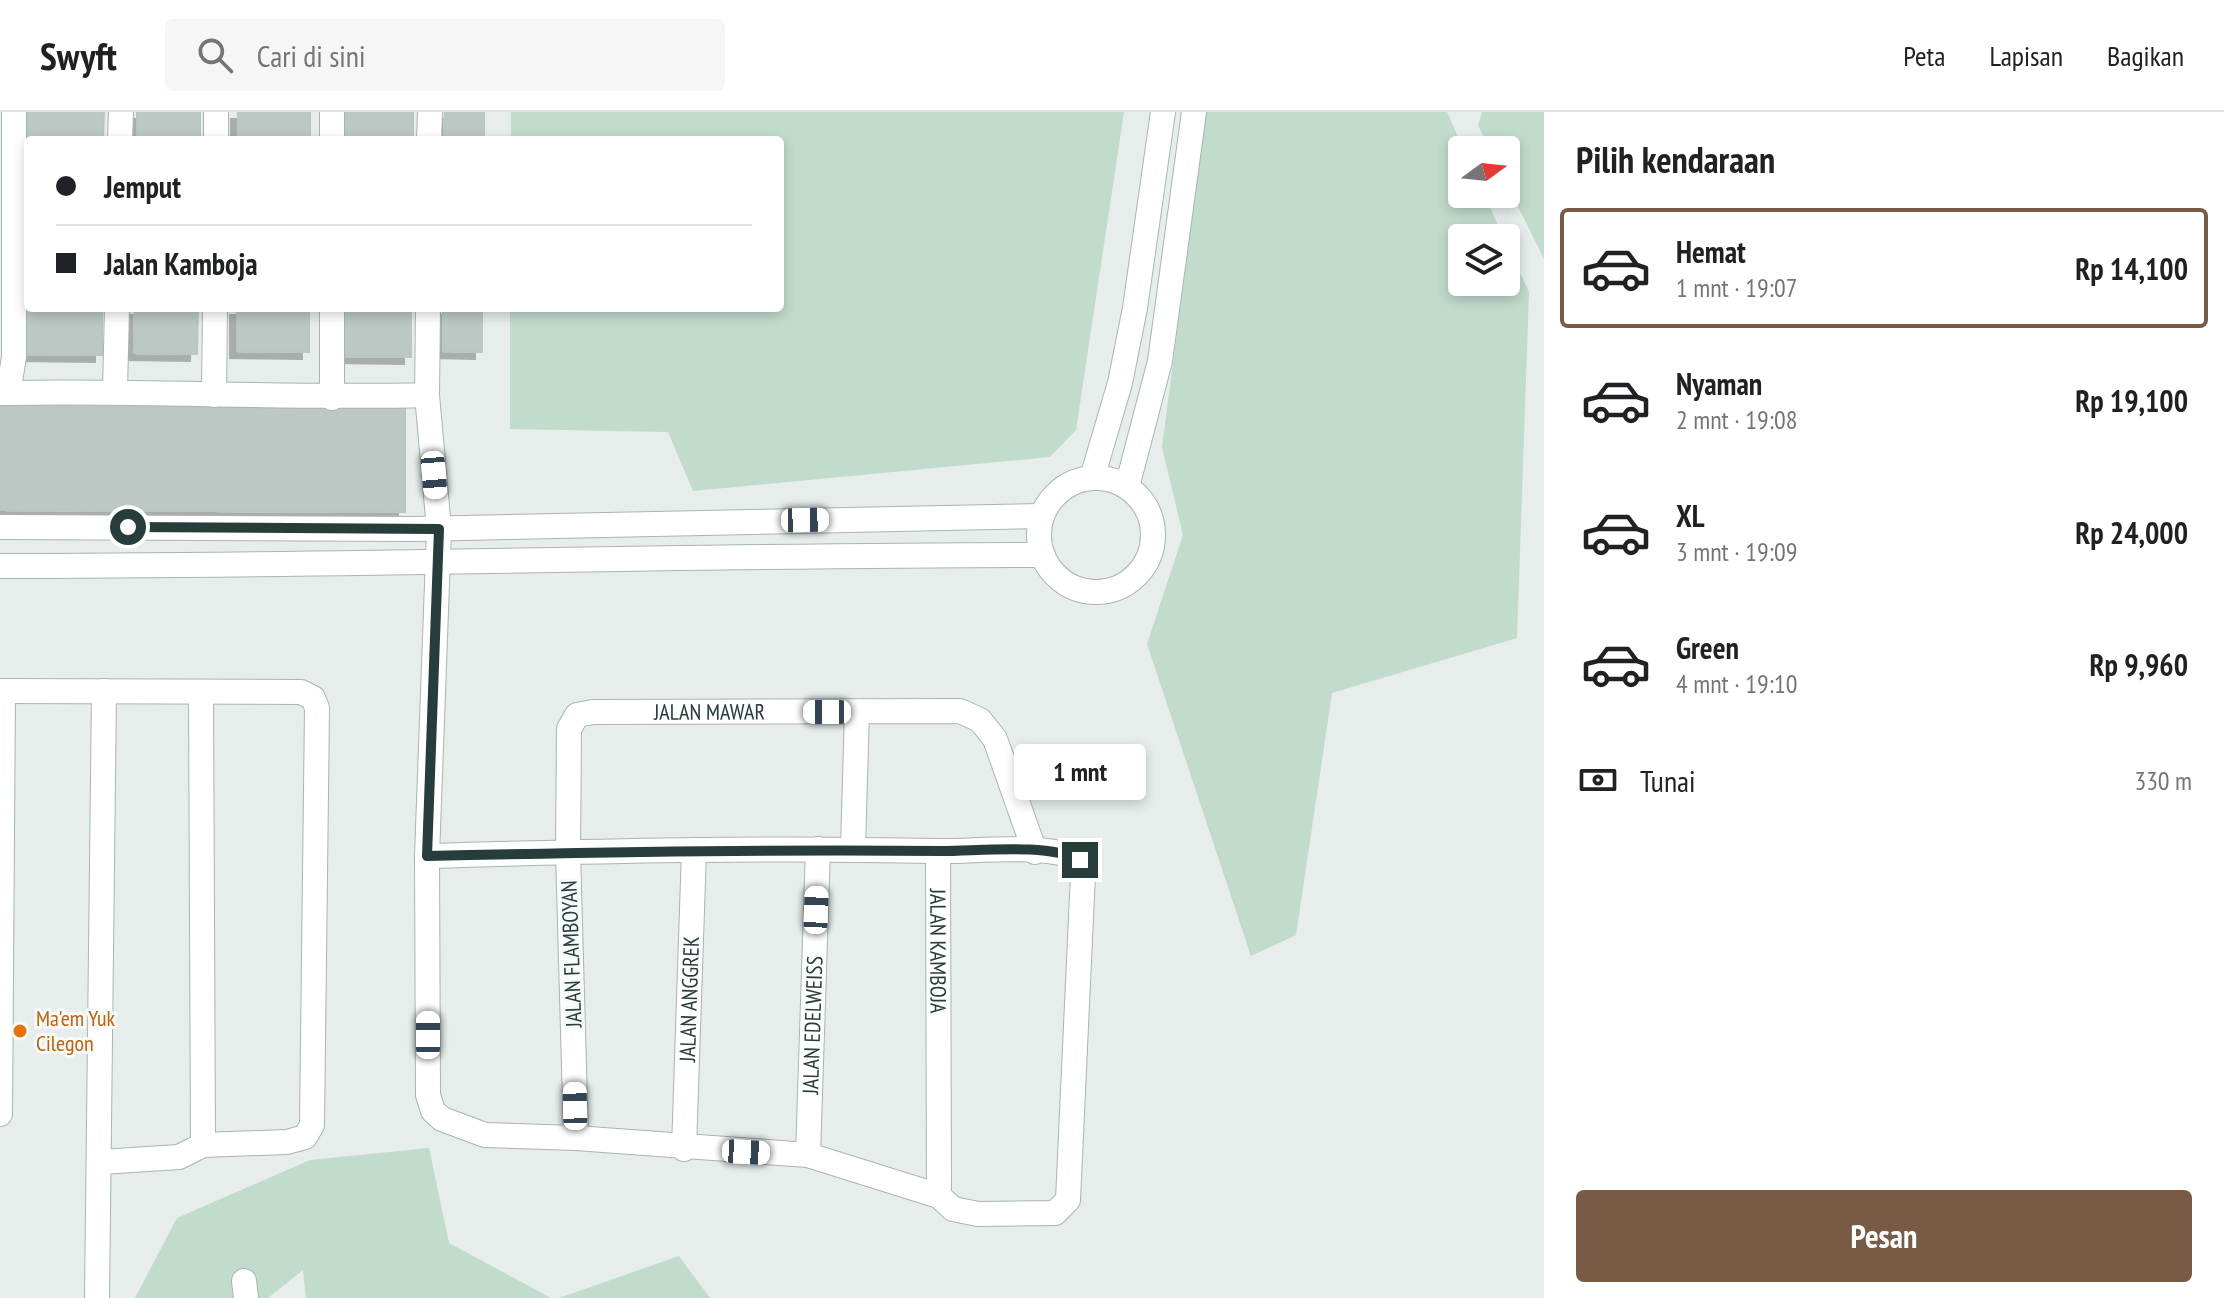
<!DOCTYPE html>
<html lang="id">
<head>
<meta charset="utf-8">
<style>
	body { margin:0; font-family:"PT Sans Narrow",sans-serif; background:#f6f6f6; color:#202124; height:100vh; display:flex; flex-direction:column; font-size:30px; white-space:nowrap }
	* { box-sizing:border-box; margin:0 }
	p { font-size:26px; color:#757577 }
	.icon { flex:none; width:44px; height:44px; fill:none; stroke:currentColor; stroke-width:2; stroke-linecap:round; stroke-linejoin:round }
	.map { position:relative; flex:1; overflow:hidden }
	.panel { display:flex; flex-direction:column; background:#fff; width:680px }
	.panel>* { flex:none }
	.top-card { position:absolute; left:24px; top:24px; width:760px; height:176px; border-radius:8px; box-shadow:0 4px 12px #0003; display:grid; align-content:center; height:176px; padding:0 32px; background:#fff }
	.needle { width:52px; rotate:75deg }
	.controls { position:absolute; left:1448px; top:24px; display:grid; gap:16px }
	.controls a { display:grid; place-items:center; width:72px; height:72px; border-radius:8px; background:#fff; box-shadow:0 4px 12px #0003; font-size:40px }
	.end { position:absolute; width:36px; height:36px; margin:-18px; border:10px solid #263d3b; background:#fff; box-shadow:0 0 0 4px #fff }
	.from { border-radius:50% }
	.bubble { position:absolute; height:56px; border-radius:8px; background:#fff; box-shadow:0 4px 12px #0003; font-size:26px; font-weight:700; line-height:56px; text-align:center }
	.car { position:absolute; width:24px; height:48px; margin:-24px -12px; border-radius:10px; box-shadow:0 0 6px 2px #0007; background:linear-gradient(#fff 24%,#345 0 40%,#fff 0 76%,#345 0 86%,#fff 0) }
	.top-card b { display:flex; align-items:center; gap:28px; height:76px; font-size:30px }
	.top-card b+b { border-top:2px solid #e0e0e0 }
	.top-card i { width:20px; height:20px; background:#202124 }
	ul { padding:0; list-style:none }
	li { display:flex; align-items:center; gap:24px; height:120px; margin:0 16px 12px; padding:0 16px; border:4px solid transparent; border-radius:8px }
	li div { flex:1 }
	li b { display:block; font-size:30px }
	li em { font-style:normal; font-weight:700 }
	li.on { border-color:#785a45 }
	li>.icon { width:72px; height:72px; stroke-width:1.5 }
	h2 { padding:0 32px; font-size:36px; line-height:96px }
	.pay { display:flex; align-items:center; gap:20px; height:88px; padding:0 32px; font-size:30px }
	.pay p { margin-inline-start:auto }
	.action { display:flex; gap:16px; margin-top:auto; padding:16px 32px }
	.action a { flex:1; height:92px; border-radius:8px; background:#785a45; color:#fff; font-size:32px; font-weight:700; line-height:92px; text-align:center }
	header { display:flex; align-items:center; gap:48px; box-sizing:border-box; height:112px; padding:0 40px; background:#fff; border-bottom:2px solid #e0e0e0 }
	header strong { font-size:38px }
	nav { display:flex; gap:44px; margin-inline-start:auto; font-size:28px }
	.search { width:560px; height:72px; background:#f6f6f6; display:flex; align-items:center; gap:20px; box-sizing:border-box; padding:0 28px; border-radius:8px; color:#757577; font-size:30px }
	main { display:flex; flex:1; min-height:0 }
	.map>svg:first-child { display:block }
	.green { fill:#c1dbcd }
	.building { fill:#bbc8c4; stroke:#b9c6c3; stroke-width:2; filter:url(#shadow) }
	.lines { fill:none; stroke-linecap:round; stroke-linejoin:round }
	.street-casing { stroke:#a9b5b3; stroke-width:26 }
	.street { stroke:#fff; stroke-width:24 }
	.route { stroke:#263d3b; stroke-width:10 }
	.food-dot { fill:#e8710a; stroke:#f6faf8; stroke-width:3 }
	.labels { text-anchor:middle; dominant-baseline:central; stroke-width:6; stroke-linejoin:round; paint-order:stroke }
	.street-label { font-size:22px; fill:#263d3b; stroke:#f6faf8 }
	.food-label { font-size:22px; fill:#c56008; stroke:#f6faf8; text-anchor:start }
</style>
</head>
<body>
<header>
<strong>Swyft</strong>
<div class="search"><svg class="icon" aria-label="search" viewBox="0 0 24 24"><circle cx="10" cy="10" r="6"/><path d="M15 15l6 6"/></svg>Cari di sini</div>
<nav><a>Peta</a><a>Lapisan</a><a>Bagikan</a></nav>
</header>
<main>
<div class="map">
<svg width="1544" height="1186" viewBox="0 0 1544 1186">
	<defs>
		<filter id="shadow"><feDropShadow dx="-7" dy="7" stdDeviation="0" flood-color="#0004"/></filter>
	</defs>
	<rect width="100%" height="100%" fill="#e6edeb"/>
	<!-- green -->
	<path class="green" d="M511 0H1124L1076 318 1050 345 693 379 668 320 510 317V196H780V28H511Z
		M1206 0H1447L1464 38 1462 82H1484L1504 126H1462V170H1506V130L1529 180 1517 526 1332 581 1296 823 1251 844 1147 532 1183 423 1162 335Z
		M1482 0H1544V147L1506 70V38H1490L1478 13Z
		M429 1036 449 1131 551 1186H306L303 1158 268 1186H135L177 1106 310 1048Z
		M679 1144 710 1186H559Z"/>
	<!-- building -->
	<path class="building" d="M28 0H104L103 28H28Z
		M137 0H200V28H137Z
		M238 0H310V28H238Z
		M343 0H413V28H343Z
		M445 0H484V28H444Z
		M28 30V196H102V243L26 242Z
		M135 196H198L197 242 134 241Z
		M237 196H309V240L237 239Z
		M341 196H411V245L340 244Z
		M443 196H482V240L443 239Z
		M0 294 405 296V400L0 398Z"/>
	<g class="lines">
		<defs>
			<g id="street">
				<path d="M120 28 121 0"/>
				<path d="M216 28V0"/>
				<path d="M332 28V0"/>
				<path d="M429 28 430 0"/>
				<path d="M115 278 117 196"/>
				<path d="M0 281H8L14 245V0"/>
				<path d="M8 281C148 278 287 287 427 283L428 196"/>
				<path d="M214 283 215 196"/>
				<path d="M427 283 439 417 427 744 428 983 433 999 442 1007 485 1023 576 1026 808 1043 939 1084 953 1097 978 1102 1055 1101 1068 1088 1083 762 1080 748C1045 730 976 740 936 739 767 735 597 739 427 744"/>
				<path d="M332 286V196"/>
				<path d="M1092 366 1120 271 1135 196 1163 0"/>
				<circle cx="1096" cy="423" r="57"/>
				<path d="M1127 375 1160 249 1194 0"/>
				<path d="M0 415 415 417 1042 404"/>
				<path d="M0 454C348 454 695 443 1043 443"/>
				<path d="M0 579 301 580 313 586 317 596 312 1013 305 1025 287 1030 203 1033 179 1045 101 1050"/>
				<path d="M201 580 203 1033"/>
				<path d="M853 736 857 600"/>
				<path id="s1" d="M938 739 939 1084"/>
				<path d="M0 1002 3 579"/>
				<path id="s2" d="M576 1026 568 740 569 617 577 603 593 600 960 599 980 608 995 627 1035 740"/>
				<path id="s3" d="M684 1037 694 738"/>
				<path id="s4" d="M808 1043 818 737"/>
				<path d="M244 1169 246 1186"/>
				<path d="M97 1186 104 579"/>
			</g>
		</defs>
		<!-- street casing -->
		<use href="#street" class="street-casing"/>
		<!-- street -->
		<use href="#street" class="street"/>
	</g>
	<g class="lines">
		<!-- route -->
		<path class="route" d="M128 415 439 417 427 744C599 740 770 737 942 739 980 739 1047 731 1080 748"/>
	</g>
	<!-- markers -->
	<circle class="food-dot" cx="20" cy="919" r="8"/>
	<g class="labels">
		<!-- street labels -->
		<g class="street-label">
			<text stroke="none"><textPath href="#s2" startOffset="558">JALAN MAWAR</textPath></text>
			<text stroke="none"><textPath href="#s1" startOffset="100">JALAN KAMBOJA</textPath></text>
			<text transform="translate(571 842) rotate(-92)">JALAN FLAMBOYAN</text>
			<text stroke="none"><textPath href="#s3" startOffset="150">JALAN ANGGREK</textPath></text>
			<text stroke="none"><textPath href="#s4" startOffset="130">JALAN EDELWEISS</textPath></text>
		</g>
		<!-- food labels -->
		<g class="food-label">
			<text x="36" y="906">Ma'em Yuk<tspan x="36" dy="25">Cilegon</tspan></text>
		</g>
	</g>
</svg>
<div class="controls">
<a><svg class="needle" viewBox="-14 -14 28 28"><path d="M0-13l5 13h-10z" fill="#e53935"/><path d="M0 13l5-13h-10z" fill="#757577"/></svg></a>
<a><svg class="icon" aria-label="layers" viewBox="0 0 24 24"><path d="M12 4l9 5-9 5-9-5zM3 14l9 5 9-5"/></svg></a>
</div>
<i class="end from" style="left:128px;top:415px"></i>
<i class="end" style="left:1080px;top:748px"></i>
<div class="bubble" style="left:1014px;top:632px;width:132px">1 mnt</div>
<i class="car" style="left:434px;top:363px;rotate:175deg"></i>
<i class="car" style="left:805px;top:408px;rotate:89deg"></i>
<i class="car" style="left:827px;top:600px;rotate:270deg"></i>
<i class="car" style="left:816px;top:798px;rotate:2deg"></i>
<i class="car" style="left:428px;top:923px;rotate:0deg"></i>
<i class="car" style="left:575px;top:994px;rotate:359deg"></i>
<i class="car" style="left:746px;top:1040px;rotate:93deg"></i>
<div class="top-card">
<b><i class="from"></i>Jemput</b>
<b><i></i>Jalan Kamboja</b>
</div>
</div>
<section class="panel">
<h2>Pilih kendaraan</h2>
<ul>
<li class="on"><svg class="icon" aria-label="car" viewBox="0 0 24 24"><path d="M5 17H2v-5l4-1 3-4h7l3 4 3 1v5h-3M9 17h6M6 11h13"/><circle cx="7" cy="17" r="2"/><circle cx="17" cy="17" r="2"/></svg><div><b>Hemat</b><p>1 mnt · 19:07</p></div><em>Rp 14,100</em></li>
<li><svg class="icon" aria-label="car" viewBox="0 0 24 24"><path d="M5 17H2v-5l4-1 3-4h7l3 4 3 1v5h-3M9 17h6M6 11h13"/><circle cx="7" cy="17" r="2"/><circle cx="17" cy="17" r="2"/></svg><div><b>Nyaman</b><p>2 mnt · 19:08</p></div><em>Rp 19,100</em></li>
<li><svg class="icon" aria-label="car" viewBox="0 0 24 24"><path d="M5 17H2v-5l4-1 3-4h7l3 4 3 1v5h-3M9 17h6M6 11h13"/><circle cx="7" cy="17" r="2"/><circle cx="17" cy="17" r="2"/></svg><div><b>XL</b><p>3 mnt · 19:09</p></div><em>Rp 24,000</em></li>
<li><svg class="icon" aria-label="car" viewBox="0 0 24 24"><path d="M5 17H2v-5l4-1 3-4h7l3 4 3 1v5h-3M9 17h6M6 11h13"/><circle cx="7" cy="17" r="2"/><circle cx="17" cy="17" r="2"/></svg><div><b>Green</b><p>4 mnt · 19:10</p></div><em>Rp 9,960</em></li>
</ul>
<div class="pay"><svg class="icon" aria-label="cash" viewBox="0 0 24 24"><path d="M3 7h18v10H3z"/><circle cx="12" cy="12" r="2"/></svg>Tunai<p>330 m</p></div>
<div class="action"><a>Pesan</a></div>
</section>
</main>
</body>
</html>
